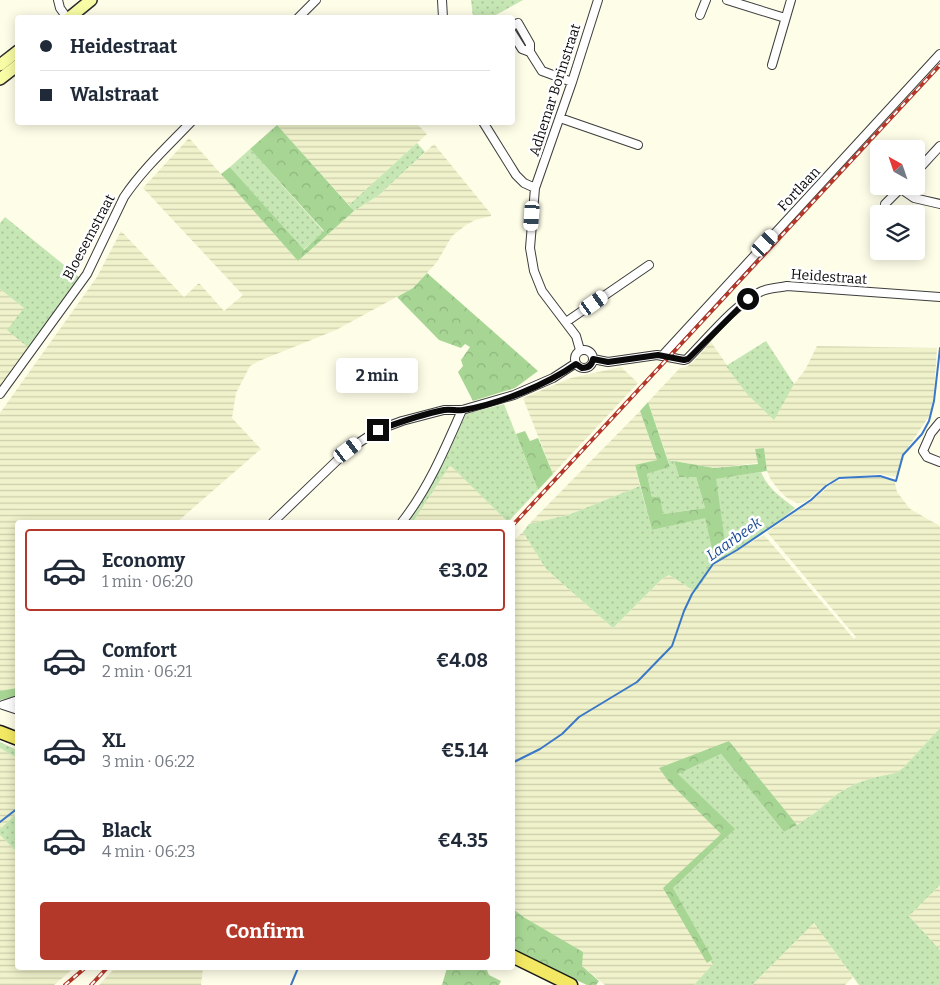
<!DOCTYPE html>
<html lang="en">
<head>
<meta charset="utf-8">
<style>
	body { margin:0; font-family:Bitter,serif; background:#f2f2f3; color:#1f2937; height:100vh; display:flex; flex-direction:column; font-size:19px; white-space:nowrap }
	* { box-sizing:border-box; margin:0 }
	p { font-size:16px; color:#747a83 }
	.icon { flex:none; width:28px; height:28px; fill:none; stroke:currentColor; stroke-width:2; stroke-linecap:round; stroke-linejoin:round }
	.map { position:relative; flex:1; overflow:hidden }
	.sheet { position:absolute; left:15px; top:520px; width:500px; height:450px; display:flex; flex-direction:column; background:#fff; border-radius:5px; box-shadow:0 2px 12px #0003 }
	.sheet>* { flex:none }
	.banner { position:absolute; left:15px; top:15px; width:500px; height:110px; border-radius:5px; box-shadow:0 2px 12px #0003; display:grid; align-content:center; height:110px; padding:0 25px; background:#fff }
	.needle { width:32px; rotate:320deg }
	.controls { position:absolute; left:870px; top:140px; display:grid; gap:10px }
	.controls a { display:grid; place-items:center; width:55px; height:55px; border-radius:5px; background:#fff; box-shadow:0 2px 12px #0003; font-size:25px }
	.end { position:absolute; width:22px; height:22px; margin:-11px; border:6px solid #0a0a0a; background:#fff; box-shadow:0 0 0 2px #fff }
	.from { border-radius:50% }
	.bubble { position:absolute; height:35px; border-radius:5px; background:#fff; box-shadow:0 2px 12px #0003; font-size:16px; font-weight:700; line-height:35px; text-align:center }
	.car { position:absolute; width:15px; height:30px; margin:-15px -8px; border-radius:6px; box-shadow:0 0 4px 1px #0007; background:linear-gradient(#fff 24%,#345 0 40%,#fff 0 76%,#345 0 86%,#fff 0) }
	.banner b { display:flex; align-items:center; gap:18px; height:48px; font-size:19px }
	.banner b+b { border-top:1px solid #e0e1e3 }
	.banner i { width:12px; height:12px; background:#1f2937 }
	ul { padding:9px 0 0; list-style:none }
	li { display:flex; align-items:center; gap:15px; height:82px; margin:0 10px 8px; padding:0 15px; border:2px solid transparent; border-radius:5px }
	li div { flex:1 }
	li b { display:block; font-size:19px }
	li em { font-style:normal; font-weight:700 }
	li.on { border-color:#b33829 }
	li>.icon { width:45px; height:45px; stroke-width:1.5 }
	.button { display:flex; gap:10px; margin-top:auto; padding:10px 25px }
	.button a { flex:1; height:58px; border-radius:5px; background:#b33829; color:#fff; font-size:20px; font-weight:700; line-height:58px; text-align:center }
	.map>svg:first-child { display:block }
	.farmland { fill:url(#farmland-rules) }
	.green { fill:url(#green-dots) }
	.forest { fill:url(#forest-crowns) }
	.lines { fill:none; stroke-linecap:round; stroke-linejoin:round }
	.stream { stroke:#3977c7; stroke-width:2 }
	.minor-casing { stroke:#3d3d3d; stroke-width:10 }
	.secondary-casing { stroke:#2c2c2c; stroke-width:14 }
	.primary-casing { stroke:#1b1b1b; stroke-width:15 }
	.minor { stroke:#fff; stroke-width:8 }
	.secondary { stroke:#f8fca5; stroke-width:11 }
	.primary { stroke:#f3e863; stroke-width:12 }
	.rail-casing { stroke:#b33829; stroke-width:4 }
	.rail { stroke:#fff; stroke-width:2; stroke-dasharray:5.5; stroke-linecap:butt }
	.route { stroke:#0a0a0a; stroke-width:6 }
	.labels { text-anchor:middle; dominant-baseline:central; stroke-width:5; stroke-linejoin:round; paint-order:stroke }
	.street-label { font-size:14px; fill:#0a0a0a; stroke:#fff }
	.water-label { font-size:15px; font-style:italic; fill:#1a4b95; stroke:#fff }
</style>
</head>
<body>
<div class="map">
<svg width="940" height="985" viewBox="0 0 940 985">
	<defs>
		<pattern id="farmland-rules" width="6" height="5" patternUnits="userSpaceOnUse" patternTransform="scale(1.25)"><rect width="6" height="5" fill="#eff2ca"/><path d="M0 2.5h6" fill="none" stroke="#ccceac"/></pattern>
		<pattern id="green-dots" width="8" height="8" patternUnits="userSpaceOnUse" patternTransform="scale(1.25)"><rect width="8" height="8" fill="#c6e6b4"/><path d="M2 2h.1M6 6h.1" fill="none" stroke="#a9c499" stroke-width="1.8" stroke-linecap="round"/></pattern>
		<pattern id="forest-crowns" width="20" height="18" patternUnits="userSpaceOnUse" patternTransform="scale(1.25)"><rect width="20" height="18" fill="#a7d694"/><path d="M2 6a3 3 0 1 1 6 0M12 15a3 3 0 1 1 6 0" fill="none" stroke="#8eb67e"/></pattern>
	</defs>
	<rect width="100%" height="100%" fill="#fefde8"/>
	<!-- farmland -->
	<path class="farmland" d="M280 122 416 123 427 134 349 205 277 125Z
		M189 138 298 261 354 211 379 195 434 144 491 214V216L475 220 466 225 452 236 437 262 413 288 336 330 259 361 250 366 236 393 232 418 261 449 177 522H18L17 688 0 691V413L97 277 121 231 184 297 199 283 224 311 243 295 143 188Z
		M0 289 24 308 29 348 0 387Z
		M711 342 747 394 794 384 805 370 817 346 937 348 934 393 931 413 907 449 897 477 879 474 837 478 829 482 805 502 797 503 787 498 778 489 771 480 767 471 764 448 755 449 758 463 714 468 668 460 648 402 680 368 686 367 693 362Z
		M621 367 638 383 553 474 523 398 571 378Z
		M640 411 657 460 635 466 640 486 568 515 529 524Z
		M450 464 508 522H413Z
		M879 477 896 482 895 483 897 492 910 509 940 526V728L903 768 896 774 872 778 855 784 837 794 816 812 797 825 729 741 669 782 722 834 707 963 710 961 714 964 694 985H605L513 908 512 542 523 532 546 569 613 628 662 579 669 575 696 592 715 563 764 535 854 639 856 637 767 532 813 500 835 481 855 478Z
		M0 748 18 758 17 813 0 829Z
		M0 835 17 852 18 968H74L54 985H0Z
		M940 885V950L909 916Z
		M814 923 853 977 845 985H752Z
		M115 968H203L201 985H99Z"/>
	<!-- green -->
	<path class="green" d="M471 0H523L492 17H473Z
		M417 143 425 152 379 195 354 211 349 205Z
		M250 149 324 232 303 250 230 167Z
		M5 217 80 278 29 348 7 330 24 308 0 289V223Z
		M766 341 794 384 774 420 747 394 726 366Z
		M504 404 538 490 508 522 450 465 413 522H406L444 459 466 414Z
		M668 460 674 461 679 477H696L705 508 663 514 652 497 647 474 670 467Z
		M761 472C768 489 781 497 795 508L768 530 727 555 715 479Z
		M640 486 652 530 705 517 715 563 696 592 669 575 662 579 613 628 546 569 523 532 529 524 568 515Z
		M940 728V885L909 916 940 950V985H859L814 923 752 985H694L713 964 710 961 713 959 673 888 726 838 678 774 721 754 784 832 797 825 816 812 837 794 855 784 872 778 896 773 903 768Z
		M0 742 17 750V758L0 748Z
		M17 813V852L0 835V829Z"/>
	<!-- forest -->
	<path class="forest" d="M277 125 354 211 298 261 221 174 230 167 304 250 324 231 250 149Z
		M427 273 538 371 515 388 473 401 458 372 463 366 461 360 470 347 465 344 461 348 439 340 397 297 413 288Z
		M648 402 670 467 647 474 652 497H660L663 514 705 508 696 477H679L674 461 714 468 758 464 755 449 764 448 767 471 716 479 727 555 715 563 705 518 652 530 635 465 657 460 640 411Z
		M525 431 530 441 538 438 553 474 538 490 516 434Z
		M17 688V696L0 700V691Z
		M729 741 797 825 784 832 721 754 678 774 735 829 673 888 713 959 707 963 663 888 721 834 669 782 659 768Z
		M512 908 525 918 583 952 582 966 599 981 596 985H587L517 953 513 944Z
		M447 968H486L489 975 501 981 499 985H442Z"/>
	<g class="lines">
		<!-- stream -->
		<path class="stream" d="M512 763 540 749 562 734 579 717 637 682 672 646 684 611 692 594 713 564 737 550 811 500 826 486 839 478 880 476 896 481 903 455 922 434 929 421 934 401 940 348
			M0 822 18 808
			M291 985 298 968"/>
		<defs>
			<path id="minor" d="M58 0 60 8 67 18
				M442 0 443 18
				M727 0 785 18
				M700 15 706 0
				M298 18 316 0
				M512 26 518 23 530 44V52
				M512 33 522 49 530 52 542 71 572 82
				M772 65 791 0
				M560 118 638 145
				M483 122 516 175 524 183 535 188
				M916 172 940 146
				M901 189 914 198 940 204
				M885 204 903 186
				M566 322 649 265
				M575 359a9 9 0 1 1 18 0a9 9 0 1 1-18 0Z
				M580 350 576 336 542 291 534 271 530 248 535 188 572 82 598 0
				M663 355 940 54
				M593 359 608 362 657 355 684 360 687 359C707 339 735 304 760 292 768 288 778 288 787 286L940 297
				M0 394 87 274 124 197C143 169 168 146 191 122
				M940 422 931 433 923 451 927 457 940 462
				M273 522 348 450 378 430 402 421 444 410H462L514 395 553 378 576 363
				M402 522C428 489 445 449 462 410
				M3 705 18 710
				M3 705 18 700"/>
			<path id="secondary" d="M69 18 91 0
				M0 65 18 51
				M0 79 18 65"/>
			<path id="primary" d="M0 732 18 739
				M512 956 571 985"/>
		</defs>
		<!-- minor casing -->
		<use href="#minor" class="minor-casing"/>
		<!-- secondary casing -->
		<use href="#secondary" class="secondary-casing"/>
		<!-- primary casing -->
		<use href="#primary" class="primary-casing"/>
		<!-- minor -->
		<use href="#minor" class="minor"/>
		<!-- secondary -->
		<use href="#secondary" class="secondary"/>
		<!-- primary -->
		<use href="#primary" class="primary"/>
		<defs>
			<path id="rail" d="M512 526 940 65
				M65 985 85 968
				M91 985 107 968"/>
		</defs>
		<!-- rail casing -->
		<use href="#rail" class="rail-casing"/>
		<!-- rail -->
		<use href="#rail" class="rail"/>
	</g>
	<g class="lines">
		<!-- route -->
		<path class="route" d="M378 430C400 422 422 414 444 410 451 409 457 411 463 410 499 404 546 385 576 364L582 368C588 368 592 365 593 359L608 362 658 355 684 360 688 359 748 299"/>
	</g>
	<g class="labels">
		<!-- street labels -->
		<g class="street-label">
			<text transform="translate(555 90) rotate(-72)">Adhemar Borinstraat</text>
			<text transform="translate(799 189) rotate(-47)">Fortlaan</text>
			<text transform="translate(89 237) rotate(-62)">Bloesemstraat</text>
			<text transform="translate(829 277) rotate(4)">Heidestraat</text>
		</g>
		<!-- water labels -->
		<g class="water-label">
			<text transform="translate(734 539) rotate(-35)">Laarbeek</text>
		</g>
	</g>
</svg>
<div class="controls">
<a><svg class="needle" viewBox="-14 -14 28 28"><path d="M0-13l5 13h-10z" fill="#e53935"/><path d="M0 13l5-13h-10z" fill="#747a83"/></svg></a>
<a><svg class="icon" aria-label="layers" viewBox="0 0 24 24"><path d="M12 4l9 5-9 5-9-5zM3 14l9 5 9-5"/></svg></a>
</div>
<i class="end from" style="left:748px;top:299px"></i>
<i class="end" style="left:378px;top:430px"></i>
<div class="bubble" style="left:336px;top:358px;width:82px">2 min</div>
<i class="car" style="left:532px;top:216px;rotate:184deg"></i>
<i class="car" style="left:765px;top:243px;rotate:43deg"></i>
<i class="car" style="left:594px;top:303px;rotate:55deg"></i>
<i class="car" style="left:348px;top:450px;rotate:53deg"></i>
<div class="banner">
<b><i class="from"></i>Heidestraat</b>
<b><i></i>Walstraat</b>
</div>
<section class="sheet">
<ul>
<li class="on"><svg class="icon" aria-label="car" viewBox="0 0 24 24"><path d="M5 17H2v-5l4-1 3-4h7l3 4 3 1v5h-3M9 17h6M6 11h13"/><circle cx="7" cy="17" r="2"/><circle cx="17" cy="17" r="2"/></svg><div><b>Economy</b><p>1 min · 06:20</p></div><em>€3.02</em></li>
<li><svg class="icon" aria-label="car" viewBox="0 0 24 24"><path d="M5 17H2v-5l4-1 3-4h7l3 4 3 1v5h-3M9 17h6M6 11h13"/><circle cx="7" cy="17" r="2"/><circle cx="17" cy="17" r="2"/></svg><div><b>Comfort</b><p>2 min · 06:21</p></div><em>€4.08</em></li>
<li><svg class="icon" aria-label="car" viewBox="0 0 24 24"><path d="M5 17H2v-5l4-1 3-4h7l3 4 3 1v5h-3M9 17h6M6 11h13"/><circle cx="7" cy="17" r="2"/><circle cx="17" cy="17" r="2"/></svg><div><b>XL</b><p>3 min · 06:22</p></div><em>€5.14</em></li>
<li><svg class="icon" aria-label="car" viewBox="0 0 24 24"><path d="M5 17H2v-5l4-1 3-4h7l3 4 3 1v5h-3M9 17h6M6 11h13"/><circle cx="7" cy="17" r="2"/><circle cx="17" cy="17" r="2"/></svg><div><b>Black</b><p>4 min · 06:23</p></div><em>€4.35</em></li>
</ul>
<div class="button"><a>Confirm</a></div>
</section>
</div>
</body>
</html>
